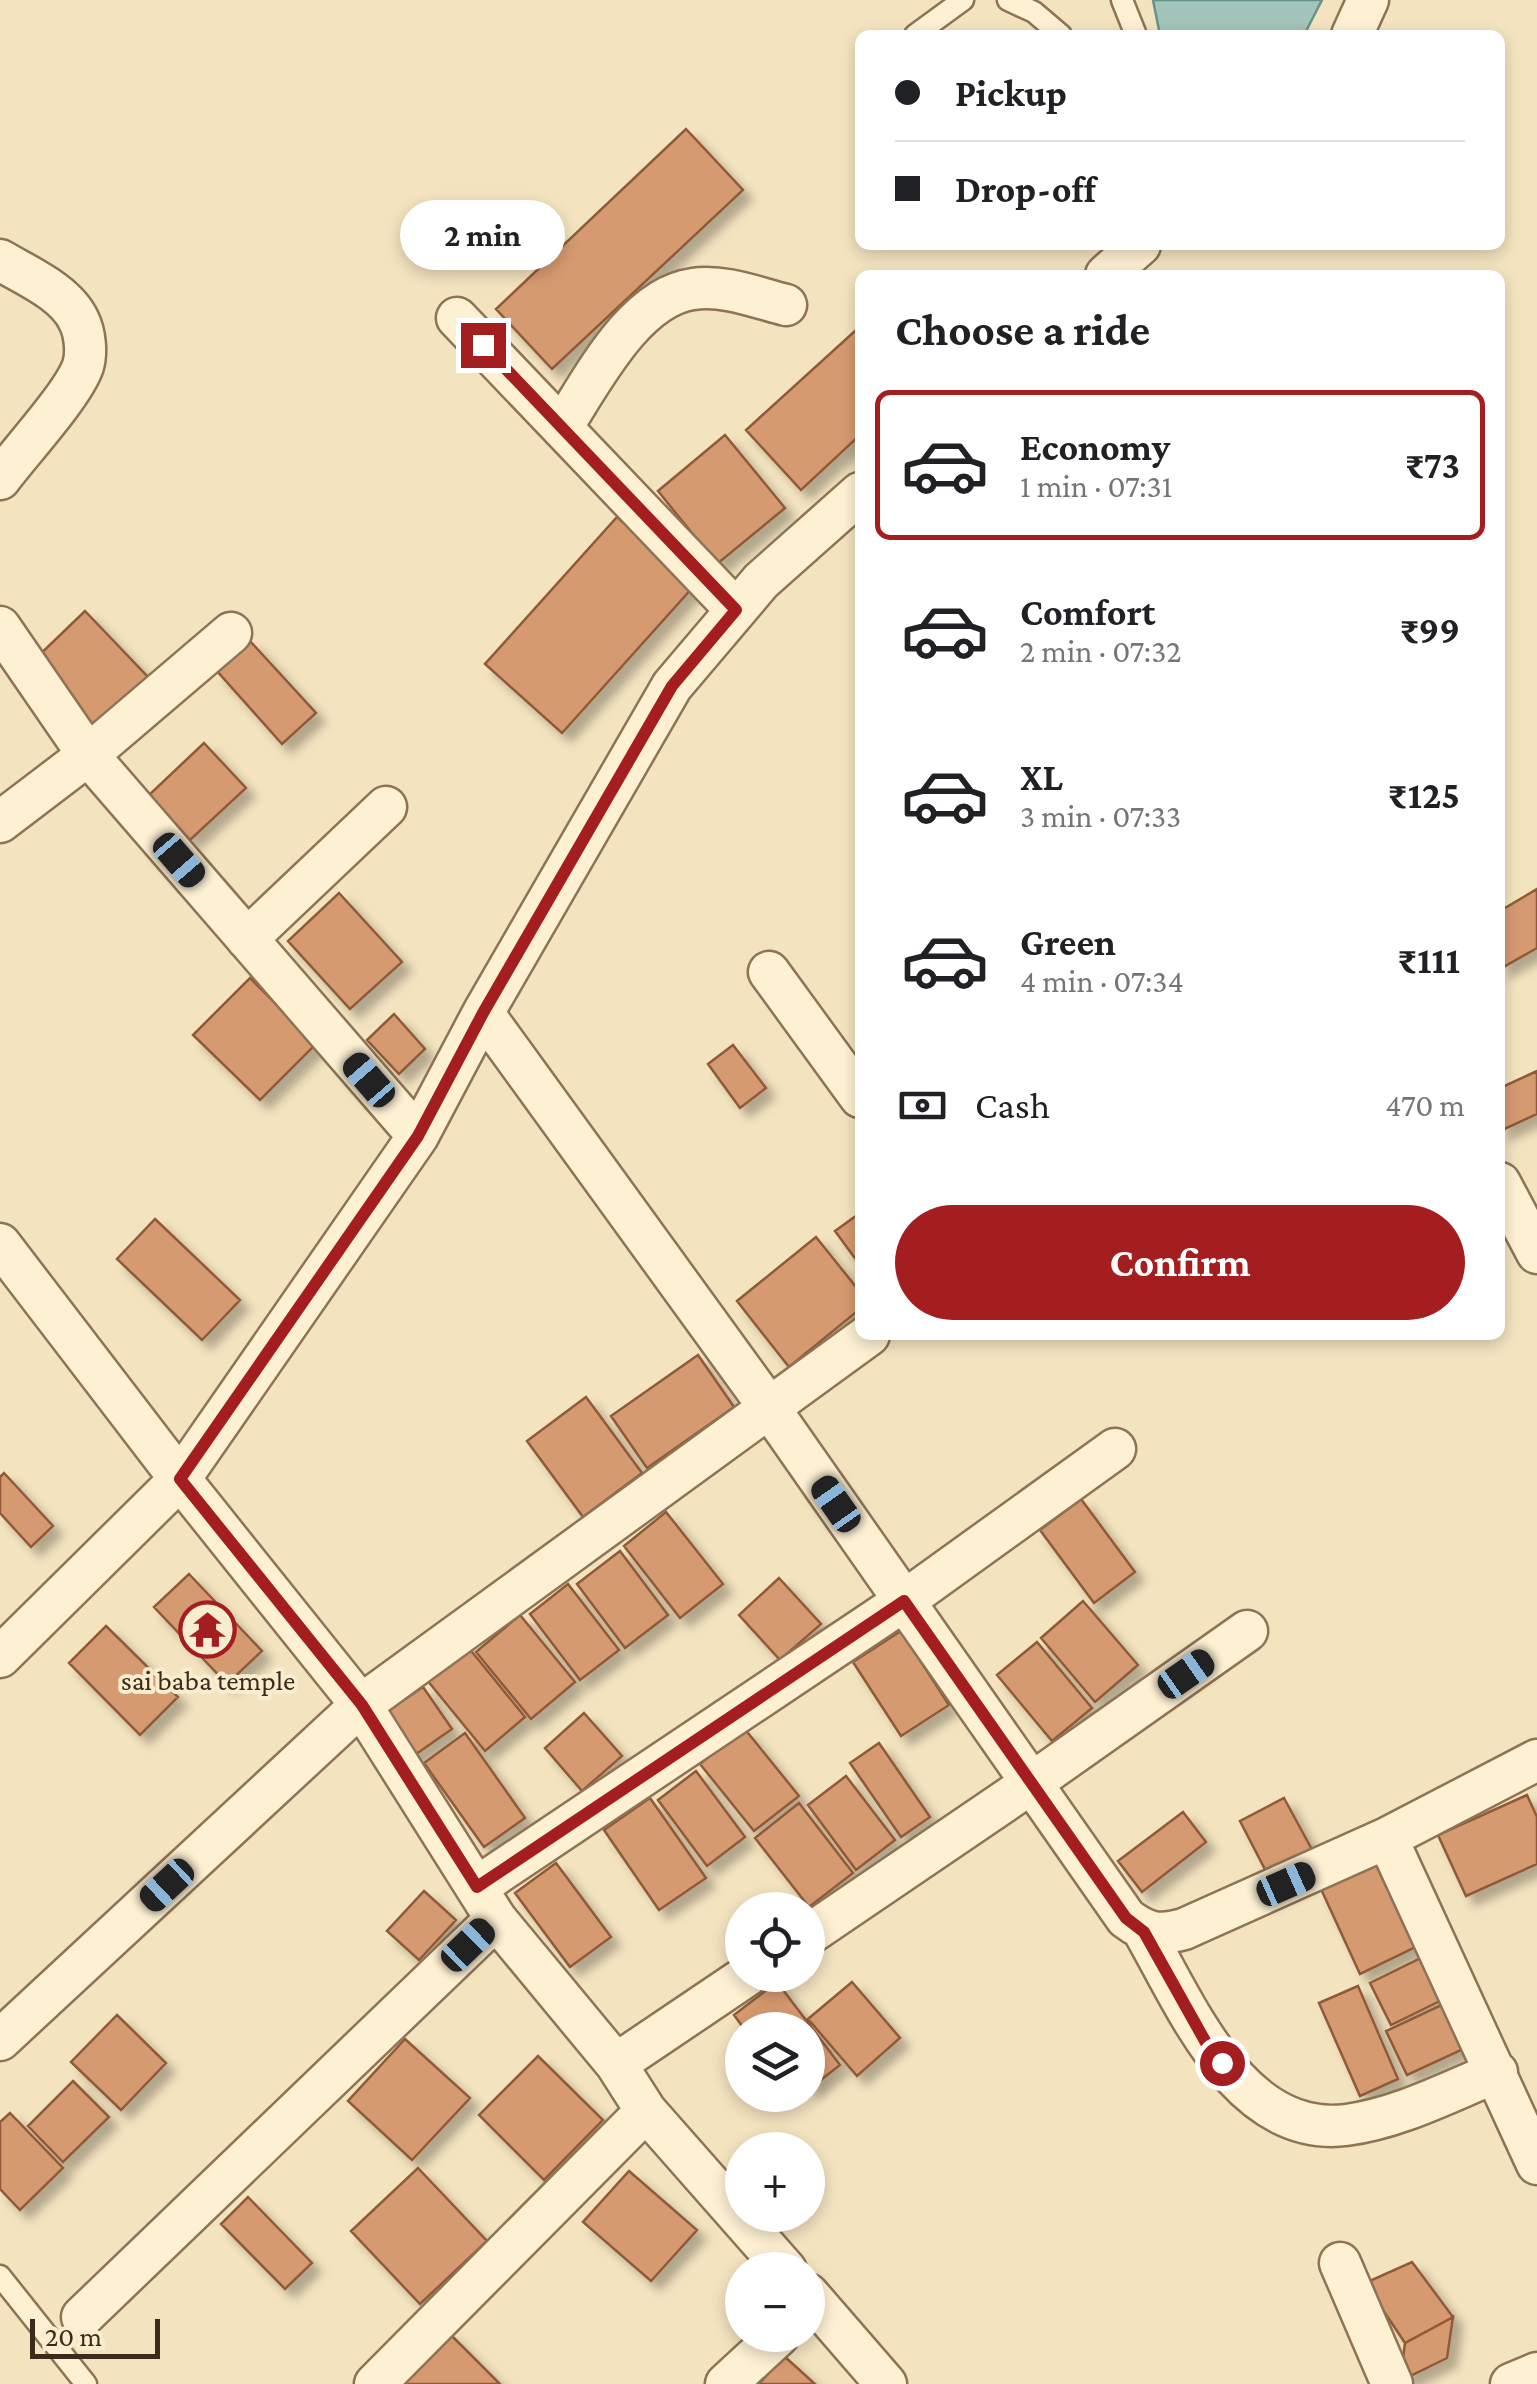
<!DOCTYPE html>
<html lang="en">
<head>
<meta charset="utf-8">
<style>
	body { margin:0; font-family:"Crimson Pro",serif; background:#f6f6f6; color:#202124; height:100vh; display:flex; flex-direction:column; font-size:38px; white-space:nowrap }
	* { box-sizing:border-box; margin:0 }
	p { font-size:32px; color:#757577 }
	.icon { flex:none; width:55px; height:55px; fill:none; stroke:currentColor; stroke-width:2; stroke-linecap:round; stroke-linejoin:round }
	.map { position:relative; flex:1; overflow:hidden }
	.panel { position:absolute; left:855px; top:270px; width:650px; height:1070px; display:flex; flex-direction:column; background:#fff; border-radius:15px; box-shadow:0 5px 15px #0003 }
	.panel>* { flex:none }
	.hud { position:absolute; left:855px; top:30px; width:650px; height:220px; border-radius:15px; box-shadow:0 5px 15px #0003; display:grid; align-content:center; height:220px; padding:0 40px; background:#fff }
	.controls { position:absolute; left:725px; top:1892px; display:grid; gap:20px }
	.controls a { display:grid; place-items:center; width:100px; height:100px; border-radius:50%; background:#fff; box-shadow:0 5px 15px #0003; font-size:50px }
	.scale { position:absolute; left:30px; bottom:25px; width:130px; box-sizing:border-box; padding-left:10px; border:5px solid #3c2b1b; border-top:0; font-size:28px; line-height:35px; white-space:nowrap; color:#3c2b1b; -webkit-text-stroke:8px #f9edcf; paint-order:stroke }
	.end { position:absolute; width:45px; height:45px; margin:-22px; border:12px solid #a41e20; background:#fff; box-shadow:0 0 0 5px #fff }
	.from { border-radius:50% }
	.bubble { position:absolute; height:70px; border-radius:35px; background:#fff; box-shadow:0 5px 15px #0003; font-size:32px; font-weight:700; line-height:70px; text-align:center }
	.car { position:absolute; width:30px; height:60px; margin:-30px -15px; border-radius:12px; box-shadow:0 0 8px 2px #0007; background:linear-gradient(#222 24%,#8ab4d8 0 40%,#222 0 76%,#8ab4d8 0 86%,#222 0) }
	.hud b { display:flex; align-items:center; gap:35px; height:95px; font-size:38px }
	.hud b+b { border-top:2px solid #e0e0e0 }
	.hud i { width:25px; height:25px; background:#202124 }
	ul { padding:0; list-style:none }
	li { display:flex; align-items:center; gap:30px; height:150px; margin:0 20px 15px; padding:0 20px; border:5px solid transparent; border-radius:15px }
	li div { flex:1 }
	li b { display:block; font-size:38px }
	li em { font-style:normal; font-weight:700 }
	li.active { border-color:#a41e20 }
	li>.icon { width:90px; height:90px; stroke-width:1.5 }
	h2 { padding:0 40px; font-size:45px; line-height:120px }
	.pay { display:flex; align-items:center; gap:25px; height:110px; padding:0 40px; font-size:38px }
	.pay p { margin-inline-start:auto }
	.action { display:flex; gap:20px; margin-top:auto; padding:20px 40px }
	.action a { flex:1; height:115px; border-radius:60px; background:#a41e20; color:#fff; font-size:40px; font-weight:700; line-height:115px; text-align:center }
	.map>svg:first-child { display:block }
	.water { fill:#a3c4ba; stroke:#689388; stroke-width:2.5 }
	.building { fill:#d69a70; stroke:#905a38; stroke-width:2.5; filter:url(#shadow) }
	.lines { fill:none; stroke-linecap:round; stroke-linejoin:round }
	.service-casing { stroke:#8e7355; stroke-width:25 }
	.minor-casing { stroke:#8e7355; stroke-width:45 }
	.service { stroke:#fdf0d3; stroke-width:20 }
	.minor { stroke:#fdf0d3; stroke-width:40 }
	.route { stroke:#a41e20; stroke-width:12 }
	.labels { text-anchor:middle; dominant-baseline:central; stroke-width:8; stroke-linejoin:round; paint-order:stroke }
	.poi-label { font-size:28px; fill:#3c2b1b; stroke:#f9edcf }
</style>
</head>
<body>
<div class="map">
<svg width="1537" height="2384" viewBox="0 0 1537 2384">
	<defs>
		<filter id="shadow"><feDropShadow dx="9" dy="9" stdDeviation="5" flood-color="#0004"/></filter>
	</defs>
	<rect width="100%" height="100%" fill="#f3e3bf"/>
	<!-- water -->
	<path class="water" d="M1153 0H1322L1304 35H1160Z"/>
	<!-- building -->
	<path class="building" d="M686 129 743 190 552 369 496 309Z
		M856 330 860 335V435L801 490 746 430Z
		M725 435 785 508 717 564 658 491Z
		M617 517 694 586 562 733 485 664Z
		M85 611 148 677 93 729 31 663Z
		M250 641 316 713 282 744 217 671Z
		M204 743 246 788 190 840 149 795Z
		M1537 889V948L1500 969V911Z
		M339 893 402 962 350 1009 288 941Z
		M250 978 316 1044 260 1100 193 1035Z
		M394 1014 425 1049 399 1074 367 1040Z
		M733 1045 766 1088 740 1108 708 1064Z
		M1537 1071V1114L1500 1131V1088Z
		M860 1213V1265L835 1231Z
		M155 1219 240 1300 202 1340 117 1259Z
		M816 1237 860 1292V1309L789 1367 737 1301Z
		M698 1355 734 1407 647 1468 611 1416Z
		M586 1397 642 1473 583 1517 527 1441Z
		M4 1473 53 1526 31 1547 0 1513V1477Z
		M1081 1499 1135 1572 1094 1603 1040 1530Z
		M666 1512 723 1584 680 1618 624 1546Z
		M620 1551 668 1615 625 1648 577 1584Z
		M189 1574 262 1651 227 1684 154 1607Z
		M779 1578 821 1624 780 1660 739 1615Z
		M568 1584 619 1650 580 1680 530 1614Z
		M1083 1601 1138 1665 1095 1702 1041 1638Z
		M520 1615 575 1682 531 1719 476 1652Z
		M106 1626 178 1697 140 1735 69 1663Z
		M901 1631 949 1705 901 1736 853 1662Z
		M1037 1642 1092 1708 1052 1741 997 1675Z
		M468 1647 525 1717 485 1751 427 1680Z
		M423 1687 452 1729 409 1759 380 1716Z
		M584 1713 622 1756 582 1791 545 1748Z
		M744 1728 799 1796 754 1831 700 1764Z
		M465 1733 525 1818 484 1847 424 1763Z
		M879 1743 930 1817 901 1837 850 1763Z
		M696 1771 745 1837 707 1866 658 1800Z
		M846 1776 895 1840 856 1870 808 1805Z
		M1527 1795 1537 1817V1864L1466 1896 1438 1835Z
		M650 1798 706 1878 659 1910 604 1830Z
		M1284 1798 1316 1857 1271 1881 1240 1821Z
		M799 1803 853 1873 809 1907 755 1838Z
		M1183 1812 1206 1842 1142 1892 1118 1861Z
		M1381 1861 1420 1945 1360 1974 1321 1889Z
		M556 1863 611 1937 570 1967 515 1893Z
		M424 1891 456 1920 419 1960 387 1931Z
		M1425 1956 1446 1998 1391 2025 1370 1983Z
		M777 1982 840 2065 808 2090V2030H745L734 2015Z
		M852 1982 900 2038 857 2076 808 2019Z
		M1358 1986 1398 2079 1360 2096 1319 2003Z
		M1450 2001 1470 2046 1407 2075 1386 2031Z
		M117 2015 166 2063 121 2110 71 2062Z
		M405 2039 470 2098 412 2160 348 2101Z
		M538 2056 603 2120 544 2180 479 2115Z
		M73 2081 109 2117 63 2162 28 2126Z
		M10 2113 63 2168 20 2210 0 2189V2122Z
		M418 2168 487 2241 420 2304 351 2231Z
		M629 2171 697 2230 651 2281 583 2222Z
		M248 2197 312 2263 285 2289 221 2224Z
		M1412 2262 1453 2317 1405 2343 1365 2283Z
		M1453 2317 1447 2358 1400 2381 1405 2343Z
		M448 2332 500 2384H396Z
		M784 2356 815 2384H759Z"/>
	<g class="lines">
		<defs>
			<path id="service" d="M1008 0 1034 12 1061 35
				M1122 0 1136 35
				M915 35 963 0
				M0 2276 86 2384"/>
			<path id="minor" d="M1352 35 1368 0
				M0 260C25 275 66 292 79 321 85 333 87 353 83 366 73 395 20 452 0 479
				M1106 275 1140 245
				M457 318 736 610
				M562 427C592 381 634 297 693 289 723 284 758 298 786 305
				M0 627 88 755 418 1136
				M0 822 88 755 231 633
				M247 939 386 807
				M769 972 860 1097
				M483 1013 768 1406 1126 1918C1147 1934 1159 1936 1184 1929L1387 1838 1537 1760
				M1500 1183 1537 1253
				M0 1244 180 1479 361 1705 496 1919 616 2064 646 2111 786 2270
				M0 1657 180 1479 418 1136 483 1013 672 686 761 581 860 493
				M1387 1838 1537 2164
				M477 1887 904 1601 1115 1449
				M1144 1932C1187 2007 1240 2138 1346 2125 1399 2118 1448 2092 1497 2072
				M808 1935 1033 1782 1247 1631
				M0 2040 361 1705 869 1335
				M616 2064 748 1975
				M1340 2263 1392 2384
				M808 2294 886 2384
				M82 2317 496 1919
				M375 2384 646 2111
				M726 2384 779 2335
				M1511 2384 1537 2373"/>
		</defs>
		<!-- service casing -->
		<use href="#service" class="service-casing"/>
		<!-- minor casing -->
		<use href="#minor" class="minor-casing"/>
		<!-- service -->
		<use href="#service" class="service"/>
		<!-- minor -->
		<use href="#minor" class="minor"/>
	</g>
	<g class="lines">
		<!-- route -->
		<path class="route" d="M483 345 736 610 672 686 483 1013 418 1136 180 1479 362 1705 477 1887 904 1601 1126 1918 1144 1932 1209 2048 1222 2063"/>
	</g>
	<!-- icons -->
	<defs>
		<symbol id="temple-ring" viewBox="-11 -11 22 22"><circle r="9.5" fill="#f9edcf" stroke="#a41e20" stroke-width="1.5"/><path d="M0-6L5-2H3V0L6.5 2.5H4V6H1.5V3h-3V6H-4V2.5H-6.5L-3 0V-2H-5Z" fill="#a41e20"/></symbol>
	</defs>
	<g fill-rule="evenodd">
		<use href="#temple-ring" x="176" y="1598" width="63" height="63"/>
	</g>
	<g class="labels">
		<!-- poi labels -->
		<g class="poi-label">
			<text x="208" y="1680">sai baba temple</text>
		</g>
	</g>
</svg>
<div class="controls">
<a><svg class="icon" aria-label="locate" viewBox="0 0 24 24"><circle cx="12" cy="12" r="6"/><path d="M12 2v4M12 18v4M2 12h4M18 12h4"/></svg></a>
<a><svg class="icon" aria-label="layers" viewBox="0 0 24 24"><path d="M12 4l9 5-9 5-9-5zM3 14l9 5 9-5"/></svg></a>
<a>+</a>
<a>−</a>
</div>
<div class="scale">20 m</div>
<i class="end from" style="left:1222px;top:2063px"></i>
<i class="end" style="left:483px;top:345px"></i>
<div class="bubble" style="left:400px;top:200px;width:165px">2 min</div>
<i class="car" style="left:179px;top:860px;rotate:139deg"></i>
<i class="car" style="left:369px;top:1080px;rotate:319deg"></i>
<i class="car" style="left:836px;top:1504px;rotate:325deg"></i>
<i class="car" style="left:1186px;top:1674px;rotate:55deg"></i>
<i class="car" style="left:1286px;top:1884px;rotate:66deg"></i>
<i class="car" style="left:167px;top:1885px;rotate:227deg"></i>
<i class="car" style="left:468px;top:1945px;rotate:46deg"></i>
<div class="hud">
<b><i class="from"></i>Pickup</b>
<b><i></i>Drop-off</b>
</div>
<section class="panel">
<h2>Choose a ride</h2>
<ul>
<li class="active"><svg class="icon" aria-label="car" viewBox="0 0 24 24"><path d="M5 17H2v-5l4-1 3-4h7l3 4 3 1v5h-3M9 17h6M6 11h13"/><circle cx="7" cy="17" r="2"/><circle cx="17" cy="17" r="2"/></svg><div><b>Economy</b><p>1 min · 07:31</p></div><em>₹73</em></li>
<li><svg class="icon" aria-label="car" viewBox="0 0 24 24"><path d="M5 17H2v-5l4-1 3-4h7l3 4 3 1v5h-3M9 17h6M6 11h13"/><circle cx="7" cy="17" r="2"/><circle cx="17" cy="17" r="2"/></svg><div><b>Comfort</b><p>2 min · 07:32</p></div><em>₹99</em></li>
<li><svg class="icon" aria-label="car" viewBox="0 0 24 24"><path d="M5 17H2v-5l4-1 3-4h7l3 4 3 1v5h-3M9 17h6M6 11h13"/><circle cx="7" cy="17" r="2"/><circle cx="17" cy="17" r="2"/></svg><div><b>XL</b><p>3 min · 07:33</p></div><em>₹125</em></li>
<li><svg class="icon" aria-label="car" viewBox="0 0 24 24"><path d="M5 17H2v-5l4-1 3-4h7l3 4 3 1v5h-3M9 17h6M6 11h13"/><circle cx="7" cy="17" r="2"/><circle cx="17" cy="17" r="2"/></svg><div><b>Green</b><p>4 min · 07:34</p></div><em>₹111</em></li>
</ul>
<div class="pay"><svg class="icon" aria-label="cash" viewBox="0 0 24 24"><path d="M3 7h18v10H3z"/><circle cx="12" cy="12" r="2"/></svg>Cash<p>470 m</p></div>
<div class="action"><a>Confirm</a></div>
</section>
</div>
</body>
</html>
